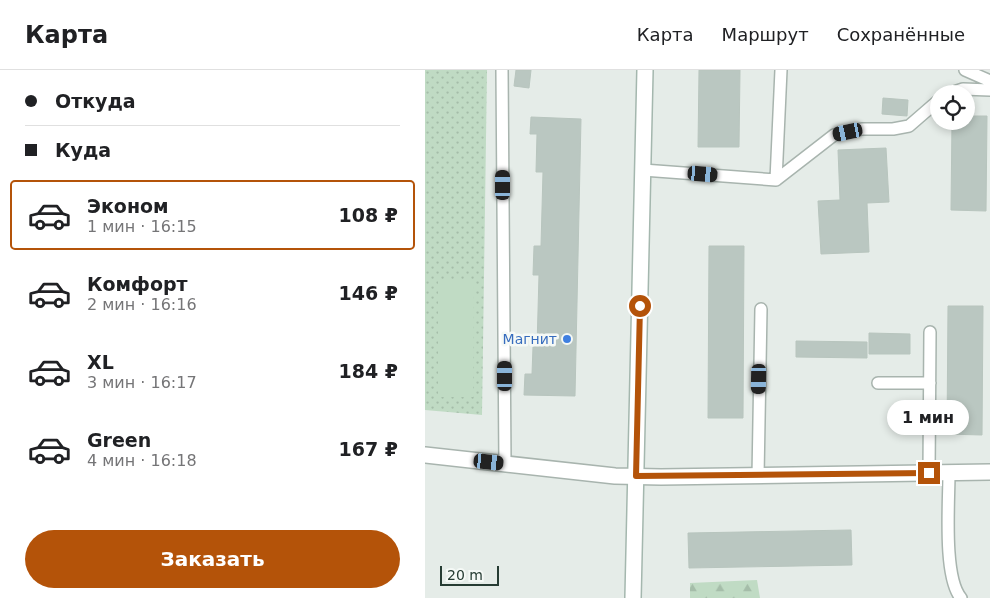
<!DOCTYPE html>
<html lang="ru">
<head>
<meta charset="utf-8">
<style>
	body { margin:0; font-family:"DejaVu Sans",sans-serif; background:#f2f2f2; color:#202124; height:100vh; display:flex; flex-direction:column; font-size:19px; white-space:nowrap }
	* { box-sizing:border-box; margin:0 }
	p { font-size:16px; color:#757577 }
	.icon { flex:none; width:28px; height:28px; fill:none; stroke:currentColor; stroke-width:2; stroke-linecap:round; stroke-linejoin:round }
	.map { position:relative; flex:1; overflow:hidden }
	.panel { display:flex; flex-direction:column; background:#fff; width:425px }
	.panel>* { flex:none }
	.guide { display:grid; align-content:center; height:110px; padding:0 25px; background:#fff }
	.fabs { position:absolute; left:505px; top:15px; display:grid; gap:10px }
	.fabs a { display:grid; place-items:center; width:45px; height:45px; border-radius:50%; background:#fff; box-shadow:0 2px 8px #0003; font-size:25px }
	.scale { position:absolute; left:15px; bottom:12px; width:59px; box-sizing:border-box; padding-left:5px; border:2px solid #263c33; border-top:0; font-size:14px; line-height:18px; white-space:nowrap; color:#263c33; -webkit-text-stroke:4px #f5f9f6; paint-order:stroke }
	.end { position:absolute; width:22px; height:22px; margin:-11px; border:6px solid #b45309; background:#fff; box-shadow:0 0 0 2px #fff }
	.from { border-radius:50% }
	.bubble { position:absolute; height:35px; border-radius:18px; background:#fff; box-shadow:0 2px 8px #0003; font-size:16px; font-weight:700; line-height:35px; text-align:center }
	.car { position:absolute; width:15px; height:30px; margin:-15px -8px; border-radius:6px; box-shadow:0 0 4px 1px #0007; background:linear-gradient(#222 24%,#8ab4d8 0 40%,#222 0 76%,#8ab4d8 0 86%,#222 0) }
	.guide b { display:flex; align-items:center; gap:18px; height:48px; font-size:19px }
	.guide b+b { border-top:1px solid #e0e0e0 }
	.guide i { width:12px; height:12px; background:#202124 }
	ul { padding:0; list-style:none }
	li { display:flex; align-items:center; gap:15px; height:70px; margin:0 10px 8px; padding:0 15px; border:2px solid transparent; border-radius:5px }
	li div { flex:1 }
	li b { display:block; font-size:19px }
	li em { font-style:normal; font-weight:700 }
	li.on { border-color:#b45309 }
	li>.icon { width:45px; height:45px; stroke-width:1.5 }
	.primary-button { display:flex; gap:10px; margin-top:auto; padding:10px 25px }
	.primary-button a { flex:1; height:58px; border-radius:30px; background:#b45309; color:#fff; font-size:20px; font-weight:700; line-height:58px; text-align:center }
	header { display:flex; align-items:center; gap:30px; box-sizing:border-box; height:70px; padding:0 25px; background:#fff; border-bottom:1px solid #e0e0e0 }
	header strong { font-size:24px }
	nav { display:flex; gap:28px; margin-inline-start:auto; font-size:18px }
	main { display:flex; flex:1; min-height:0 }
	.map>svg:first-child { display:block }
	.forest { fill:url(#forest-firs) }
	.park { fill:url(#park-dots) }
	.pitch { fill:#c0dbc4 }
	.building { fill:#bac7c1; stroke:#b8c5be }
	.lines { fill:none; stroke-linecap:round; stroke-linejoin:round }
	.service-casing { stroke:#a8b4ae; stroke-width:14 }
	.minor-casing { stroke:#a8b4ae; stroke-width:18 }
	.secondary-casing { stroke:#a4b7ae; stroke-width:18 }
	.service { stroke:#fff; stroke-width:11 }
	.minor { stroke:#fff; stroke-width:15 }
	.secondary { stroke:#fff; stroke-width:15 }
	.route { stroke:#b45309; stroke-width:6 }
	.shop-dot { fill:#3f7fe0; stroke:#f5f9f6; stroke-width:2 }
	.labels { text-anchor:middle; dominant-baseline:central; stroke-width:5; stroke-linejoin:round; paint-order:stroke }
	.shop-label { font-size:14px; fill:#366cbe; stroke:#f5f9f6; text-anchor:end }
</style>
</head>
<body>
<header>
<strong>Карта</strong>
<nav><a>Карта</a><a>Маршрут</a><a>Сохранённые</a></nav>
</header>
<main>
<section class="panel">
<div class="guide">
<b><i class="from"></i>Откуда</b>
<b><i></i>Куда</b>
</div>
<ul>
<li class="on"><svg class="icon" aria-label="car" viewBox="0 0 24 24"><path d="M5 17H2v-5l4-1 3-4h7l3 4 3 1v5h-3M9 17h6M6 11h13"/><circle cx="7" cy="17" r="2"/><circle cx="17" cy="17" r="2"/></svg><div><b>Эконом</b><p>1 мин · 16:15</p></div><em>108 ₽</em></li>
<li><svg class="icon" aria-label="car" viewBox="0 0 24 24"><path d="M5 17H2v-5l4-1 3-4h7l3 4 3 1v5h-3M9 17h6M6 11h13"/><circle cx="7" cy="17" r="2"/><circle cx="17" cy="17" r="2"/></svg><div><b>Комфорт</b><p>2 мин · 16:16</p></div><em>146 ₽</em></li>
<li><svg class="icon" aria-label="car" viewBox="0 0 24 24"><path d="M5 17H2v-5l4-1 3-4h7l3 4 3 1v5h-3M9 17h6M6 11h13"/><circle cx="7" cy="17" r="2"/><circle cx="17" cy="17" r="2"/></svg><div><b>XL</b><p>3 мин · 16:17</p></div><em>184 ₽</em></li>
<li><svg class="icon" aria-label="car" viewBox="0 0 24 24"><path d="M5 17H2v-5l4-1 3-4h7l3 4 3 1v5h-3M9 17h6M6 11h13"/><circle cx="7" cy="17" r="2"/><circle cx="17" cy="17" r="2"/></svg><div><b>Green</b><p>4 мин · 16:18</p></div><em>167 ₽</em></li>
</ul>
<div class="primary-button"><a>Заказать</a></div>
</section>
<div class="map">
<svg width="565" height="528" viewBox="0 0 565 528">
	<defs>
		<pattern id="forest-firs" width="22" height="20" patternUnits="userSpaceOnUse" patternTransform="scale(1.25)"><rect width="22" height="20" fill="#c0dbc4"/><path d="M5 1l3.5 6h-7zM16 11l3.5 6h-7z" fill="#a5bda9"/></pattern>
		<pattern id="park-dots" width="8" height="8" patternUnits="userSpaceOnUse" patternTransform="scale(1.25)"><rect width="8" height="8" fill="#c0dbc4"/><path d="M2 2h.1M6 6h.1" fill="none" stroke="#a5bda9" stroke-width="1.8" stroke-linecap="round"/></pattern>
	</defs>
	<rect width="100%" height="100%" fill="#e5ece8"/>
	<!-- forest -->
	<path class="forest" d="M332 510 335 528H265V513Z"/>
	<!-- park -->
	<path class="park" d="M0 0H62L57 345 0 340Z"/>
	<!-- pitch -->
	<path class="pitch" d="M13 209H49L48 327H13Z"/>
	<!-- building -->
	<path class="building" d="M91 0H106L104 18 89 16Z
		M274 0H315L314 77H273Z
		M458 28 483 30 482 46 457 44Z
		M541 46H562L561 141 526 140 527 51H541Z
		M106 47 156 49 150 326 99 325 100 304H107L108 277H112L114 205H108L109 176H116L118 102H111L112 64H105Z
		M461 78 464 132 442 133 444 182 396 184 393 131 415 130 413 80Z
		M284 176H319L318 348H283Z
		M523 236H558L557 365 522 364Z
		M444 263 485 264V284H444Z
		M371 271 442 272V288L371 287Z
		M426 460 427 495 264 498 263 463Z"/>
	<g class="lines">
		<defs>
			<path id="service" d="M77 0 80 394
				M540 0 565 11
				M523 24 538 19 565 20
				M218 100 351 110 356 0
				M351 110 409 65 437 59H468L484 56 514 30
				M453 313H505
				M504 403 505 262
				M524 403C524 432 518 507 536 528
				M333 406 336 239"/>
			<path id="minor" d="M0 385 190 406 236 407 565 402"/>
			<path id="secondary" d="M208 528 220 0"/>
		</defs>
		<!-- service casing -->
		<use href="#service" class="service-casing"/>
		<!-- minor casing -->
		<use href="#minor" class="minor-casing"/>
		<!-- secondary casing -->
		<use href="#secondary" class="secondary-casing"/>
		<!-- service -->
		<use href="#service" class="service"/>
		<!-- minor -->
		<use href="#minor" class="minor"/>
		<!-- secondary -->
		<use href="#secondary" class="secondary"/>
	</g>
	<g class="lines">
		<!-- route -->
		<path class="route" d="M215 236 211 406 504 403"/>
	</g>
	<!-- markers -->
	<circle class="shop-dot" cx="142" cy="269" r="5"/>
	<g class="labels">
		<!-- shop labels -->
		<g class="shop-label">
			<text x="132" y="269">Магнит</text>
		</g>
	</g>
</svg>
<div class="fabs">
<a><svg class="icon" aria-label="locate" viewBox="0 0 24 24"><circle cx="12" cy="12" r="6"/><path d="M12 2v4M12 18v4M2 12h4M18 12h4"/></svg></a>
</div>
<div class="scale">20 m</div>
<i class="end from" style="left:215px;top:236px"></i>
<i class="end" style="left:504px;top:403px"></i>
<div class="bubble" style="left:462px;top:330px;width:82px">1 мин</div>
<i class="car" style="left:423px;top:62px;rotate:258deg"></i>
<i class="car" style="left:278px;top:104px;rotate:95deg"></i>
<i class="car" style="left:78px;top:115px;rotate:0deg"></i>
<i class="car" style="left:80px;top:306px;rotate:0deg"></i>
<i class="car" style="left:334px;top:309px;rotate:181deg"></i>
<i class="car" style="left:64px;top:392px;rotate:96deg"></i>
</div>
</main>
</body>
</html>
